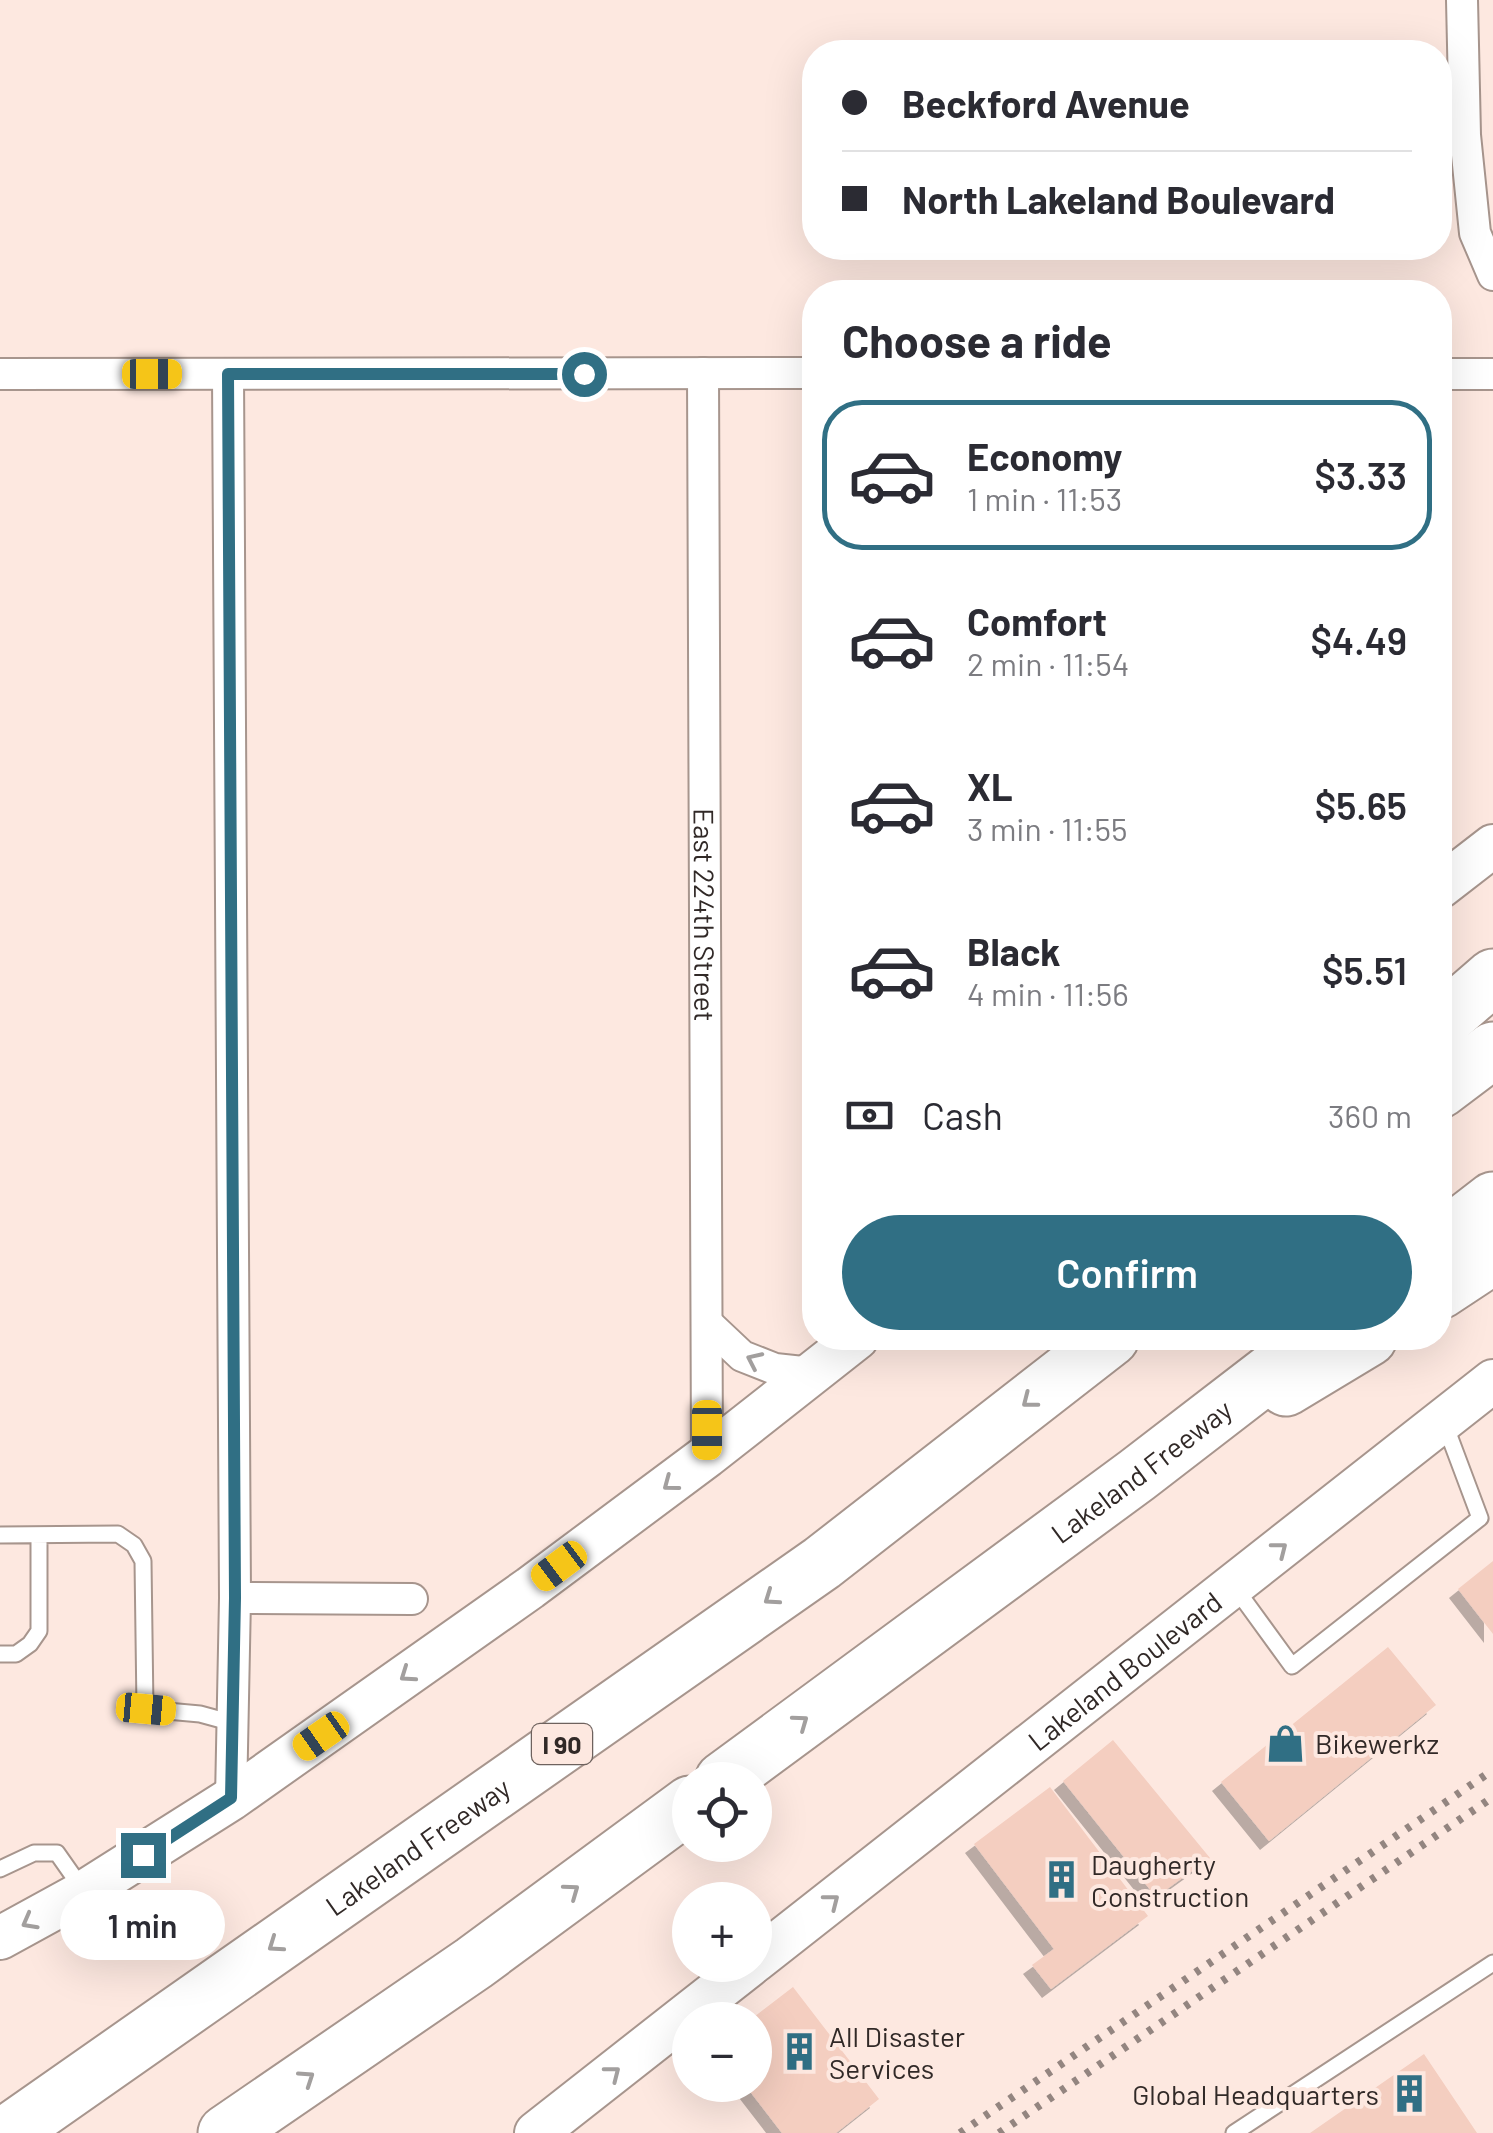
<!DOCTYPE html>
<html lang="en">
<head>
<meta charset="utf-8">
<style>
	body { margin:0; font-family:Barlow,sans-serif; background:#f7f7f7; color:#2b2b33; height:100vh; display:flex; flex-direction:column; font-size:38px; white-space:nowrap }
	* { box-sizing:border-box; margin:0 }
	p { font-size:32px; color:#7c7c81 }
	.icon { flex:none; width:55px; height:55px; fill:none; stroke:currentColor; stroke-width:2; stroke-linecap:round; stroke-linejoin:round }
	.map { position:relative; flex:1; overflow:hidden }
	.side { position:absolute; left:802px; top:280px; width:650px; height:1070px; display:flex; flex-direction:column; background:#fff; border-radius:40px; box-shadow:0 10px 40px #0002 }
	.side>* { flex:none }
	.guide { position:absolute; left:802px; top:40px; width:650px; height:220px; border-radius:40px; box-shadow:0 10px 40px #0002; display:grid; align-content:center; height:220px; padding:0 40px; background:#fff }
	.fabs { position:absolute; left:672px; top:1762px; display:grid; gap:20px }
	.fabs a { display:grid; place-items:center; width:100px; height:100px; border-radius:50%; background:#fff; box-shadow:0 10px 40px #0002; font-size:50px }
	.end { position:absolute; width:45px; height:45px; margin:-22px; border:12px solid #306f84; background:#fff; box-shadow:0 0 0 5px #fff }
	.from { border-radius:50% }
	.bubble { position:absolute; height:70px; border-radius:35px; background:#fff; box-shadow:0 10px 40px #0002; font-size:32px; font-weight:600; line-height:70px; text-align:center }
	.car { position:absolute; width:30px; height:60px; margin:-30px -15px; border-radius:12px; box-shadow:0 0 8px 2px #0007; background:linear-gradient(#f5c518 24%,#345 0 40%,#f5c518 0 76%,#345 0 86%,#f5c518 0) }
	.guide b { display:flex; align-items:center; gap:35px; height:95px; font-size:38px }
	.guide b+b { border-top:2px solid #e1e1e2 }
	.guide i { width:25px; height:25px; background:#2b2b33 }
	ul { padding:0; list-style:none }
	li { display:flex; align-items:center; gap:30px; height:150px; margin:0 20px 15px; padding:0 20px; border:5px solid transparent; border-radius:40px }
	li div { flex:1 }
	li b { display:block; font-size:38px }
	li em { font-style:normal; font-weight:600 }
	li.selected { border-color:#306f84 }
	li>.icon { width:90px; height:90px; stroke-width:1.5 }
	h2 { padding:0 40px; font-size:45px; line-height:120px }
	.pay { display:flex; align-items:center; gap:25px; height:110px; padding:0 40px; font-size:38px }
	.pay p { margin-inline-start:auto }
	.primary-button { display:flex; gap:20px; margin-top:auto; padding:20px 40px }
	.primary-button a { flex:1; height:115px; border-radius:60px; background:#306f84; color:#fff; font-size:40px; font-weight:600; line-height:115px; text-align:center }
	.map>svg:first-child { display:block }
	.building { fill:#f4cec0; filter:url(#shadow) }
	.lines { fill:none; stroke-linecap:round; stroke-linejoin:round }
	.lane-casing { stroke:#a7958d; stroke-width:19 }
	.street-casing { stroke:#a7958d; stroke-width:34 }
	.secondary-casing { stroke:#a7958d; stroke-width:46 }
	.highway-casing { stroke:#a7958d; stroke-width:59 }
	.lane { stroke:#fff; stroke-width:15 }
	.street { stroke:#fff; stroke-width:30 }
	.secondary { stroke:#fff; stroke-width:42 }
	.highway { stroke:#fff; stroke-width:55 }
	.rail { stroke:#938580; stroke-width:8; stroke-dasharray:5 10; stroke-linecap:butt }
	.oneway { stroke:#a29f9e }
	.route { stroke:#306f84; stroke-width:12 }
	.labels { text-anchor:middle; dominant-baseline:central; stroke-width:8; stroke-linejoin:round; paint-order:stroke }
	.shield { fill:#fde8e0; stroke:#6e625e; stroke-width:2.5 }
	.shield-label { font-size:25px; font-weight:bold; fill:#312927 }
	.street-label { font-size:28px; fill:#312927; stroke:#fde8e0 }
	.poi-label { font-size:28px; fill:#312927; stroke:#fde8e0; text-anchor:start }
</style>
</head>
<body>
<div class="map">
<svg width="1493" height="2133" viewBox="0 0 1493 2133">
	<defs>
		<filter id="shadow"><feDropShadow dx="-9" dy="9" stdDeviation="0" flood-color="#0004"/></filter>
	</defs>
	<rect width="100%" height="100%" fill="#fde8e0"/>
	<!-- building -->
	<path class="building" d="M1493 1561V1634L1458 1589Z
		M1388 1647 1436 1705 1269 1841 1221 1782Z
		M1113 1740 1210 1858 1156 1897 1063 1781Z
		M1050 1787 1148 1916 1051 1989 1032 1965 1054 1949 974 1844Z
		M793 1987 879 2099 836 2133H782L745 2085H755V2020H750Z
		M1424 2054 1477 2133H1310Z"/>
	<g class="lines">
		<defs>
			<path id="lane" d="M0 1535 118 1534 134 1545 143 1561 145 1709 200 1714 233 1723
				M1236 1589 1292 1666 1480 1518 1444 1422
				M0 1654H16L30 1644 39 1631V1535
				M0 1869 34 1853H57L83 1890
				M1234 2133 1493 1963"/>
			<g id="street">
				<path d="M1462 0 1465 135 1475 233 1493 275"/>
				<path id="s1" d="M703 373 707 1456"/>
				<path d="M0 374 815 373"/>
				<path d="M228 374 235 1598 231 1799"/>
				<path d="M1440 374H1493"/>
				<path d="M707 1323 742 1356 775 1369 812 1373"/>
				<path d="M235 1598 412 1599"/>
			</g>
			<g id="secondary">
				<path d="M1440 887 1493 846"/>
				<path d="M0 1938 84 1892 231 1799 530 1588 707 1456 857 1338"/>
				<path id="s2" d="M755 1961 1493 1381"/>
				<path d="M536 2133 750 1965"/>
			</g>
			<g id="highway">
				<path d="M1440 1023 1493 977"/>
				<path d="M1440 1090 1493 1050"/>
				<path d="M1440 1241 1493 1200"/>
				<path d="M1440 1291 1493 1256"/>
				<path d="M1286 1388 1369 1338"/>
				<path id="s3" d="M723 1780 1137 1475 1315 1338"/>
				<path id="s4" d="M8 2133 822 1563 1111 1338"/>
				<path d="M226 2133 474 1963 690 1804"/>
			</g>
		</defs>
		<!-- lane casing -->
		<use href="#lane" class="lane-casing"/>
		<!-- street casing -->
		<use href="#street" class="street-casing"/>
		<!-- secondary casing -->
		<use href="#secondary" class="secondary-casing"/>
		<!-- highway casing -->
		<use href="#highway" class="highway-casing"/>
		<!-- lane -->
		<use href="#lane" class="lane"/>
		<!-- street -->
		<use href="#street" class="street"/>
		<!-- secondary -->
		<use href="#secondary" class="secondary"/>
		<!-- highway -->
		<use href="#highway" class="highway"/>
		<!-- rail -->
		<path class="rail" d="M960 2133 1493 1770
			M999 2133 1493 1797"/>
	</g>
	<!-- one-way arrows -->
	<defs><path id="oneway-chevron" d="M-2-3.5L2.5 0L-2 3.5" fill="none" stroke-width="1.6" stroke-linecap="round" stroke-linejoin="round" transform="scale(2.5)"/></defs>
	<g class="oneway">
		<use href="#oneway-chevron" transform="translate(754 1360) rotate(-155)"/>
		<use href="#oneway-chevron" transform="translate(1029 1401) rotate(142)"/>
		<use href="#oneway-chevron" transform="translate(670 1484) rotate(143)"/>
		<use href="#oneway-chevron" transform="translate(1280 1549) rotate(-38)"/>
		<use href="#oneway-chevron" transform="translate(771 1598) rotate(145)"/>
		<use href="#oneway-chevron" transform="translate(407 1675) rotate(145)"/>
		<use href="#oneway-chevron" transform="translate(801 1722) rotate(-36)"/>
		<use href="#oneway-chevron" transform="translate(572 1891) rotate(-36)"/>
		<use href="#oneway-chevron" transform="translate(832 1901) rotate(-38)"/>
		<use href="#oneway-chevron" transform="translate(29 1922) rotate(151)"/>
		<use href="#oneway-chevron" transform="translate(275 1945) rotate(145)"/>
		<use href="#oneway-chevron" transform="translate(613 2073) rotate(-38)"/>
		<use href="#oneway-chevron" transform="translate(307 2078) rotate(-34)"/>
	</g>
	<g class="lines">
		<!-- route -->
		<path class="route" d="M143 1855 231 1798 235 1598 228 374H584"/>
	</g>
	<!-- icons -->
	<defs>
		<symbol id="shop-bare" viewBox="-9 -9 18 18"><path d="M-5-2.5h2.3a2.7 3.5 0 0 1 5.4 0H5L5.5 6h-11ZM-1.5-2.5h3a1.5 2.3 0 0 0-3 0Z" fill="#306f84" stroke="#fde8e0" stroke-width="2.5" paint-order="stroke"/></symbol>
		<symbol id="building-bare" viewBox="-9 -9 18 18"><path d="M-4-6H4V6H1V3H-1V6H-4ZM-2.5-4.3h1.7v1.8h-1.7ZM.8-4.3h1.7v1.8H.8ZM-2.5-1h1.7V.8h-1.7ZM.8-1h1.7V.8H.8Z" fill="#306f84" stroke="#fde8e0" stroke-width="2.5" paint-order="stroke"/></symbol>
	</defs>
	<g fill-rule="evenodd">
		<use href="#shop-bare" x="1258" y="1716" width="55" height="55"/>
		<use href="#building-bare" x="1034" y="1852" width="55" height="55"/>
		<use href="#building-bare" x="772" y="2024" width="55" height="55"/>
		<use href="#building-bare" x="1382" y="2066" width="55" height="55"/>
	</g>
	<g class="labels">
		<!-- shield labels -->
		<rect class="shield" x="532" y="1724" width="60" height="40" rx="8"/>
		<g class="shield-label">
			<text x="562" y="1744">I 90</text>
		</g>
		<!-- street labels -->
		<g class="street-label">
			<text stroke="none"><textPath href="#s1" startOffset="542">East 224th Street</textPath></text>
			<text stroke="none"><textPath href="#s3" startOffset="520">Lakeland Freeway</textPath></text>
			<text stroke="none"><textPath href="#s2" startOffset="470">Lakeland Boulevard</textPath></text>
			<text stroke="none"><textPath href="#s4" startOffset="500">Lakeland Freeway</textPath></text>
		</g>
		<!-- poi labels -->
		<g class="poi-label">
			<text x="1315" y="1743">Bikewerkz</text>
			<text x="1091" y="1864">Daugherty<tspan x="1091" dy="32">Construction</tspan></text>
			<text x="829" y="2036">All Disaster<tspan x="829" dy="32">Services</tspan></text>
			<text x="1379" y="2094" text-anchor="end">Global Headquarters</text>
		</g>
	</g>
</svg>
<div class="fabs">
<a><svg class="icon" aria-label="locate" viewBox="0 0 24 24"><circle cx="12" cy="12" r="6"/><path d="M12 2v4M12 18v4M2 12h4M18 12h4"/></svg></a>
<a>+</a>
<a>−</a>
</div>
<i class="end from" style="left:584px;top:374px"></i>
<i class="end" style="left:143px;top:1855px"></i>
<div class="bubble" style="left:60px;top:1890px;width:165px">1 min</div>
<i class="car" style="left:152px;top:374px;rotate:90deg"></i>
<i class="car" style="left:707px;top:1430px;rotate:180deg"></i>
<i class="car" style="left:559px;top:1566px;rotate:233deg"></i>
<i class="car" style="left:146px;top:1709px;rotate:95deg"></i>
<i class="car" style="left:321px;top:1736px;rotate:235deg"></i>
<div class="guide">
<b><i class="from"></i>Beckford Avenue</b>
<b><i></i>North Lakeland Boulevard</b>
</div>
<section class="side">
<h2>Choose a ride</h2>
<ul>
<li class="selected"><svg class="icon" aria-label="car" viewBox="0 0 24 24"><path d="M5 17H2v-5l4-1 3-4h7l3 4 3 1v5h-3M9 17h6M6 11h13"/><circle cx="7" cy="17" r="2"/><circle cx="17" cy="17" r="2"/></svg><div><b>Economy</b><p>1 min · 11:53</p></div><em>$3.33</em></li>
<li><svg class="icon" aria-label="car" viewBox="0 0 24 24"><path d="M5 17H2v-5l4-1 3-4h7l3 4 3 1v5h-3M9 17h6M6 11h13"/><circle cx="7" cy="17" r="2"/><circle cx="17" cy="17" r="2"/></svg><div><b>Comfort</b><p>2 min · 11:54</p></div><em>$4.49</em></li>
<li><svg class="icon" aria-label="car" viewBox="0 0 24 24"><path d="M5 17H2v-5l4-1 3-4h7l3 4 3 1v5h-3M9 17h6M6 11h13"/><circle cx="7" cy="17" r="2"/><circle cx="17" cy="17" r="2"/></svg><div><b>XL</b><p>3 min · 11:55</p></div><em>$5.65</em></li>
<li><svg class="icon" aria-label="car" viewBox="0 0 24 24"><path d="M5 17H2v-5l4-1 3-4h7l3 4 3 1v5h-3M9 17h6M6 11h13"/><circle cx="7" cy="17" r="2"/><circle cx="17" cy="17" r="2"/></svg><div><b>Black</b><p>4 min · 11:56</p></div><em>$5.51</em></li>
</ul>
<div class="pay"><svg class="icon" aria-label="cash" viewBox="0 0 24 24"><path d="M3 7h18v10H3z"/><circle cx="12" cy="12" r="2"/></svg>Cash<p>360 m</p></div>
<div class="primary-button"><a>Confirm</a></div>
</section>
</div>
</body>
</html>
